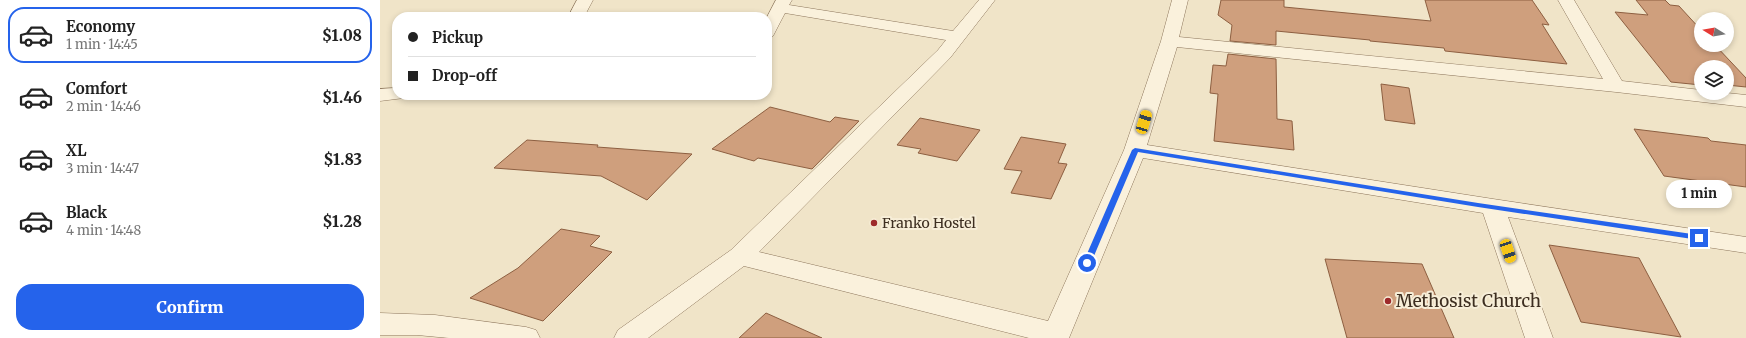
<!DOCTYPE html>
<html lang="en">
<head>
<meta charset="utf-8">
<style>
	body { margin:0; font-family:Merriweather,serif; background:#f2f2f2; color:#222; height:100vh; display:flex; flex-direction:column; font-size:15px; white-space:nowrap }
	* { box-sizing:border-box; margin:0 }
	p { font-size:13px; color:#767676 }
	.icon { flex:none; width:22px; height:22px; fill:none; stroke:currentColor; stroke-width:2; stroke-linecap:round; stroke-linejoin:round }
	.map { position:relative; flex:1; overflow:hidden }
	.side { display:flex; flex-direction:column; background:#fff; width:380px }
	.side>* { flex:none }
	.banner { position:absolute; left:12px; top:12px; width:380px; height:88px; border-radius:16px; box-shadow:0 2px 6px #0003; display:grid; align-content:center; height:88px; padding:0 16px; background:#fff }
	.needle { width:26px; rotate:281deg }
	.buttons { position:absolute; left:1314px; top:12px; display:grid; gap:8px }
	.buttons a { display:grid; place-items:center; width:40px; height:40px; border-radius:50%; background:#fff; box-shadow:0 2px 6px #0003; font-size:20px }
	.end { position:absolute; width:18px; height:18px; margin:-9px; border:5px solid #2563eb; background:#fff; box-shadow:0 0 0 2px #fff }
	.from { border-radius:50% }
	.bubble { position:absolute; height:28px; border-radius:14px; background:#fff; box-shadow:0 2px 6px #0003; font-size:13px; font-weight:800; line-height:28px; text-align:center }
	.car { position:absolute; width:12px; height:24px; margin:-12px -6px; border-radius:5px; box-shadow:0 0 3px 1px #0007; background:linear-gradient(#f5c518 24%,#345 0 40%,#f5c518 0 76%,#345 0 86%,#f5c518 0) }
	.banner b { display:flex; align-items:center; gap:14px; height:38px; font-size:15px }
	.banner b+b { border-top:1px solid #e0e0e0 }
	.banner i { width:10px; height:10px; background:#222 }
	ul { padding:7px 0 0; list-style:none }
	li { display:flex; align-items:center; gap:12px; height:56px; margin:0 8px 6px; padding:0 8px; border:2px solid transparent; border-radius:16px }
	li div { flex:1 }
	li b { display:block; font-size:15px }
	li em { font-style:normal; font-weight:800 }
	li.selected { border-color:#2563eb }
	li>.icon { width:36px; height:36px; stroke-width:1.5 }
	.action { display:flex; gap:8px; margin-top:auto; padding:8px 16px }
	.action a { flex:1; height:46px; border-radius:16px; background:#2563eb; color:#fff; font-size:16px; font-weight:800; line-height:46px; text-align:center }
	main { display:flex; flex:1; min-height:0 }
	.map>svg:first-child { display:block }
	.building { fill:#cf9f7d; stroke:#8d5f41 }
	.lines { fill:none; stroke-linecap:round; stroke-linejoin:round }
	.minor-casing { stroke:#8d765c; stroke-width:1 }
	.minor { fill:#faf1dc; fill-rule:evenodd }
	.route { fill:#2563eb }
	.poi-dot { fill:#9e2a2b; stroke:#f7eed8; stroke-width:1.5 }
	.labels { text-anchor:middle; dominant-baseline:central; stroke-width:4; stroke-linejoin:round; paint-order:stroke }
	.poi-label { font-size:14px; fill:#3d2e20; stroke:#f7eed8; text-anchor:start }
	.near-poi-label { font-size:17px; fill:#3d2e20; stroke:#f7eed8; text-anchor:start }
</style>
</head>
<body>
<main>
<section class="side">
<ul>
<li class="selected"><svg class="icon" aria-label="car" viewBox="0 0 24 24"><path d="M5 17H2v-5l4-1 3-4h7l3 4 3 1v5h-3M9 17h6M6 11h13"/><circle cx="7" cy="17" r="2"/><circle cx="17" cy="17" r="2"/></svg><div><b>Economy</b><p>1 min · 14:45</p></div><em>$1.08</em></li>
<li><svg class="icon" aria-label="car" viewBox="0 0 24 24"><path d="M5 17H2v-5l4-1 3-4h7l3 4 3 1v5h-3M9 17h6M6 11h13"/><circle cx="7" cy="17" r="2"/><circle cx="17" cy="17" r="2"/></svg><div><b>Comfort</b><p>2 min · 14:46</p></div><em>$1.46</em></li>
<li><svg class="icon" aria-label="car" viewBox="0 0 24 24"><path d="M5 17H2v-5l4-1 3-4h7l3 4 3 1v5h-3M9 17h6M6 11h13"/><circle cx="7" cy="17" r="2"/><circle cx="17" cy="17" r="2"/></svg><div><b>XL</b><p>3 min · 14:47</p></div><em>$1.83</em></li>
<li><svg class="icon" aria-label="car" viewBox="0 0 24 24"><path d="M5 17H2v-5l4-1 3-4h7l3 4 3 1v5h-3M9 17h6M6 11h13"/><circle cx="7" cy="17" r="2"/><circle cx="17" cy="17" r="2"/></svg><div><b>Black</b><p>4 min · 14:48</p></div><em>$1.28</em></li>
</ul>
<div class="action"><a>Confirm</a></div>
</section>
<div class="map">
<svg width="1366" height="338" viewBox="0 0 1366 338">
	<rect width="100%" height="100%" fill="#f0e4c8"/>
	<!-- building -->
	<path class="building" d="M841 0H904V7L1051 21 1045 0H1152L1169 25 1162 24 1187 64 1065 51 1064 48 990 41V40L896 31V45L850 41 852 25 838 15Z
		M1256 0H1285L1290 5 1299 6 1321 30V45H1335L1366 78V87L1347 85V67H1321V85L1291 82 1235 12 1268 15Z
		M848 54 896 59 897 119 912 121 914 150 834 141 838 94 830 93 833 65 846 66Z
		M1001 84 1029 88 1035 124 1005 120Z
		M390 107 450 122 455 117 479 121 432 169 378 158 374 161 332 149Z
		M540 118 600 130 577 161 538 153 541 149 517 145Z
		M1254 129 1328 138 1331 141 1366 145V187L1284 176Z
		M641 137 686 144 678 163 687 164 671 199 631 193 642 171 624 169Z
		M147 140 218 145 217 147 312 154 267 200 221 176 114 168Z
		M181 229 220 236 210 246 232 252 163 321 90 298 138 268Z
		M1169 245 1259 258 1301 337 1201 322Z
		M945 259 1042 264 1074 338H967Z
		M386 313 442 338H359Z"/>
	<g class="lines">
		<defs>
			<path id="minor" d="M197 0H213L204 17H188Z
				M396 0H412L409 5 573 31 599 0H615L570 58 379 252 668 321 744 150 781 41 792 0H808L799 37 1223 79 1178 0H1194L1242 81 1321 90V93H1347L1366 95V107L1236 92 797 47 767 145 1113 199 1366 237V253L1128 217 1173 338H1145L1103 213 763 158 689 338H649L364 266 268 338H234L238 330 351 250 558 50 566 40 405 13 393 36 387 37V17Z
				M17 88V95H26L24 98 0 101V89Z
				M0 313 55 315 146 327 156 330 160 338H69L37 335H0Z"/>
		</defs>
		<!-- minor casing -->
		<use href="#minor" class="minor-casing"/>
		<!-- minor -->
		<use href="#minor" class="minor"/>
	</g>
	<!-- route -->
	<path class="route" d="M755 148 1098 203 1319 235 1322 238 1319 240 1098 207 758 152 711 263 707 266 705 265 703 263 752 150Z"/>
	<!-- markers -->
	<g class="poi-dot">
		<circle cx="494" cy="223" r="4"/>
		<circle cx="1008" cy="301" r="4"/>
	</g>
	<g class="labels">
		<!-- poi labels -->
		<g class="poi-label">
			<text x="502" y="223">Franko Hostel</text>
		</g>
		<!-- near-poi labels -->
		<g class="near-poi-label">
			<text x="1016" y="301">Methosist Church</text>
		</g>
	</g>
</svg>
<div class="buttons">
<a><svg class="needle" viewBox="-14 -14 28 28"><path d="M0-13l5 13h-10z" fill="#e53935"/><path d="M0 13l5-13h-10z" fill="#767676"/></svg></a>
<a><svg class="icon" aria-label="layers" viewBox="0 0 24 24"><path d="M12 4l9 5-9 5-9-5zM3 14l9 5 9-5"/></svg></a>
</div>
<i class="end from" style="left:707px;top:263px"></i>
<i class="end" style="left:1319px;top:238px"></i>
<div class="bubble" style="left:1286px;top:180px;width:66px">1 min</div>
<i class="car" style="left:764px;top:122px;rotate:17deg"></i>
<i class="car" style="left:1128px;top:251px;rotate:161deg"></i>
<div class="banner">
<b><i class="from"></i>Pickup</b>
<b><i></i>Drop-off</b>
</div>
</div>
</main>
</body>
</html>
